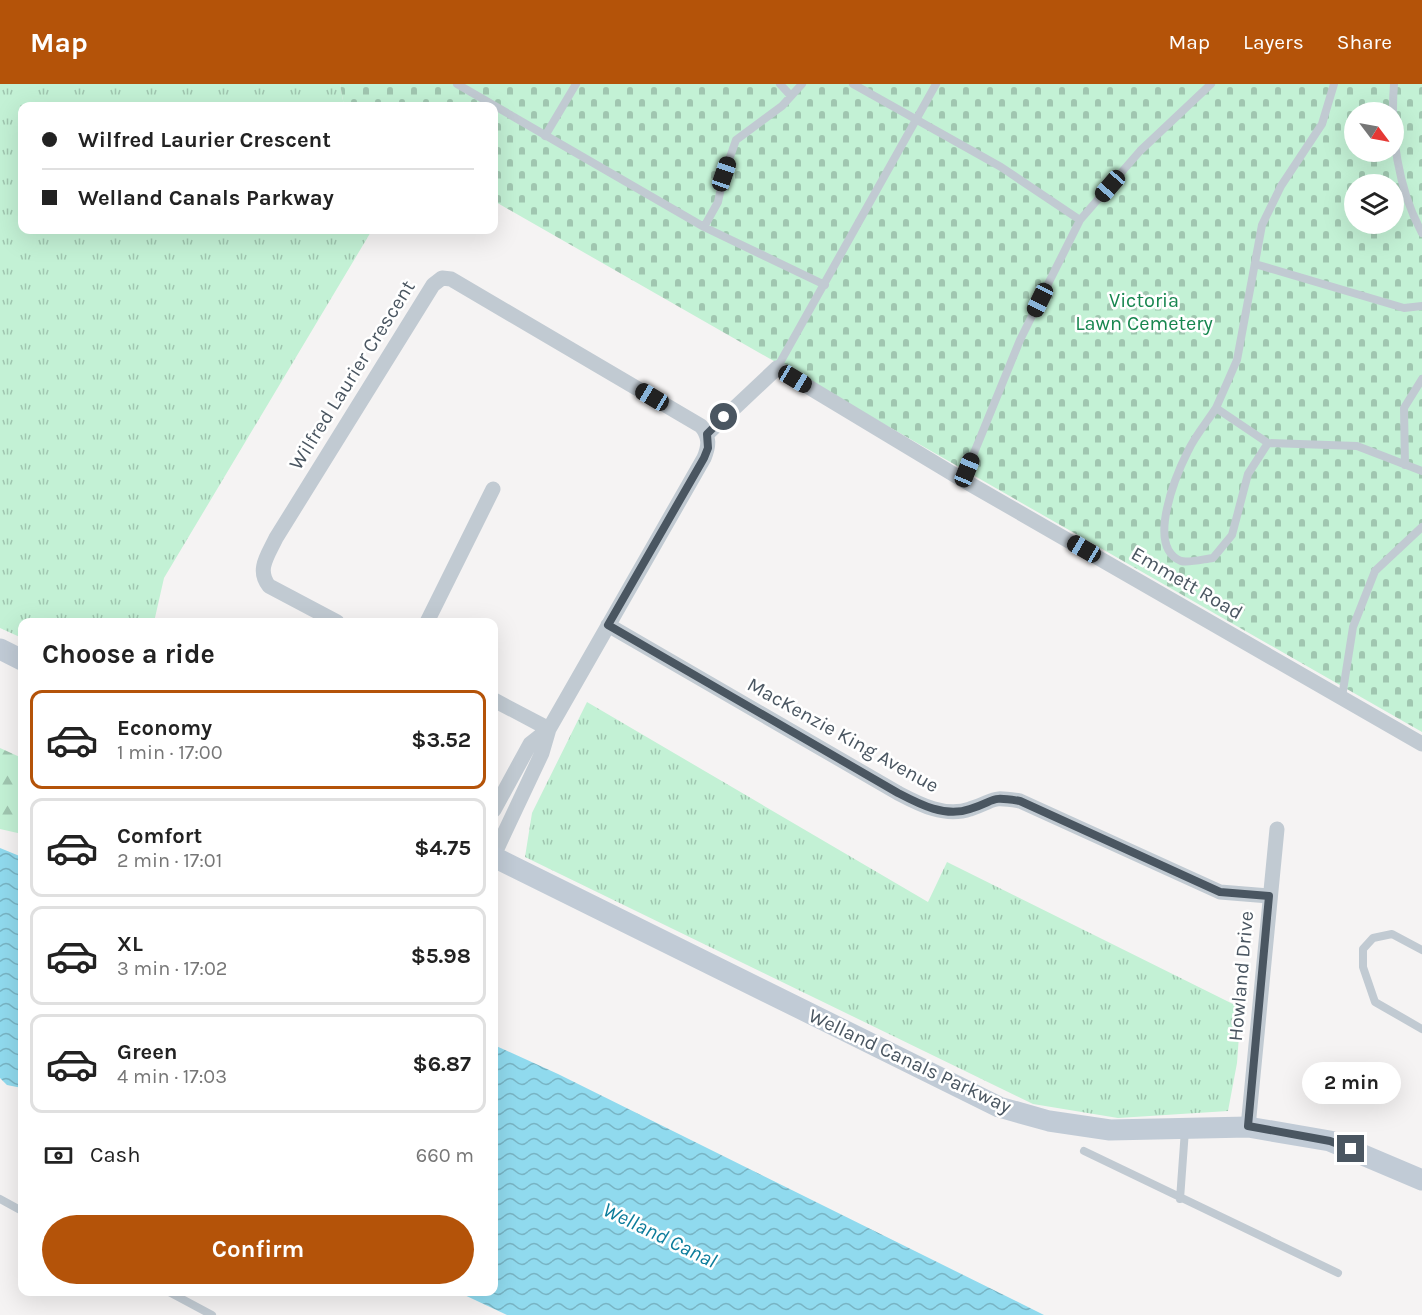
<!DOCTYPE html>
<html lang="en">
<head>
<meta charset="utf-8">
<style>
	body { margin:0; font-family:Karla,sans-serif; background:#f2f2f2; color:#222; height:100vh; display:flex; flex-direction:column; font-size:22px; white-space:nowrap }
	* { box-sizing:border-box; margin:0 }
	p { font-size:20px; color:#767676 }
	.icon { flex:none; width:33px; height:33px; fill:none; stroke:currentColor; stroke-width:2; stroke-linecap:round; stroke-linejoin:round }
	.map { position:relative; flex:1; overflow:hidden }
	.details { position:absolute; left:18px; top:534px; width:480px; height:678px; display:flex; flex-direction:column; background:#fff; border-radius:12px; box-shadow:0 6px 24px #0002 }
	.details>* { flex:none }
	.hud { position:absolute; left:18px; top:18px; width:480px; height:132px; border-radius:12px; box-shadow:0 6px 24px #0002; display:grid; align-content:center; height:132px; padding:0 24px; background:#fff }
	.needle { width:39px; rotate:122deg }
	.buttons { position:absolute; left:1344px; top:18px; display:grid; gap:12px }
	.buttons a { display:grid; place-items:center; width:60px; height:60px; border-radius:50%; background:#fff; box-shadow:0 6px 24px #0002; font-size:30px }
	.end { position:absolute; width:27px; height:27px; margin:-14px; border:8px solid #4a5661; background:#fff; box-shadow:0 0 0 3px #fff }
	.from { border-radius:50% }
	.bubble { position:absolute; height:42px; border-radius:21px; background:#fff; box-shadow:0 6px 24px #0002; font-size:20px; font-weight:700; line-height:42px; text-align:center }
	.car { position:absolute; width:18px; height:36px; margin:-18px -9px; border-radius:8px; box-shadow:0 0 4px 2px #0007; background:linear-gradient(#222 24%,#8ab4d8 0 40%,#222 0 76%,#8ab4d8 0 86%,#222 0) }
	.hud b { display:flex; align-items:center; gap:21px; height:57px; font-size:22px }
	.hud b+b { border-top:2px solid #e0e0e0 }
	.hud i { width:15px; height:15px; background:#222 }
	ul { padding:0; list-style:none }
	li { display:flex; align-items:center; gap:18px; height:99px; margin:0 12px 9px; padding:0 12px; border:3px solid #e0e0e0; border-radius:12px }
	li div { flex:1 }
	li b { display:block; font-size:22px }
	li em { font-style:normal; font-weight:700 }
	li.active { border-color:#b45309 }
	li>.icon { width:54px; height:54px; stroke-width:1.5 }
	h2 { padding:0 24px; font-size:27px; line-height:72px }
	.pay { display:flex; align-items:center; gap:15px; height:66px; padding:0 24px; font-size:22px }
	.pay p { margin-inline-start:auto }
	.action { display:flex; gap:12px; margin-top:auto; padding:12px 24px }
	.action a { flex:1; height:69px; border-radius:36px; background:#b45309; color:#fff; font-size:24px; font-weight:700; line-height:69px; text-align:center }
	header { display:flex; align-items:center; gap:36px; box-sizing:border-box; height:84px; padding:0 30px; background:#b45309; color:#fff }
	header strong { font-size:28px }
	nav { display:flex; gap:33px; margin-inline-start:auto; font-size:21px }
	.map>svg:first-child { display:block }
	.grass { fill:url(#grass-tufts) }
	.forest { fill:url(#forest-firs) }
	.cemetery { fill:url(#cemetery-stones); fill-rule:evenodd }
	.water { fill:url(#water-waves) }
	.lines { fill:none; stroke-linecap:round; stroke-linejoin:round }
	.service { stroke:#c1cad2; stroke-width:8 }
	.minor { stroke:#c1cad2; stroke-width:15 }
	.secondary { stroke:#c1cbd6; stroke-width:21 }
	.route { stroke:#4a5661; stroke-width:8 }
	.labels { text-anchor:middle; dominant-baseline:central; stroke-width:5; stroke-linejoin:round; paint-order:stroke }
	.park-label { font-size:20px; fill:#17864f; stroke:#fff }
	.street-label { font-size:20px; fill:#4a5661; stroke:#fff }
	.water-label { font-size:21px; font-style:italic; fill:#0c7c9b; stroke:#fff }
</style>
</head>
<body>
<header>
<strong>Map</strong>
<nav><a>Map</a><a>Layers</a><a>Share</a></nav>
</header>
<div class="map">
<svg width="1422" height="1231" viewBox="0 0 1422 1231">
	<defs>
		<pattern id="grass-tufts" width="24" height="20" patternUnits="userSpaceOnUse" patternTransform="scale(1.5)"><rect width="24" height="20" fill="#c3f1d5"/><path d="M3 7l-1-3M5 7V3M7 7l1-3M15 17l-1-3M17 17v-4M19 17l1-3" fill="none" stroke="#a0c6b0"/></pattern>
		<pattern id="forest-firs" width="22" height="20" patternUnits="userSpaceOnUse" patternTransform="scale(1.5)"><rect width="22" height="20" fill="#c3f1d5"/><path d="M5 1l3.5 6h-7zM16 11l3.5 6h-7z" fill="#a0c6b0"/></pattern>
		<pattern id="cemetery-stones" width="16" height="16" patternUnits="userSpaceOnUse" patternTransform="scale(1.5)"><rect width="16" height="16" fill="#c3f1d5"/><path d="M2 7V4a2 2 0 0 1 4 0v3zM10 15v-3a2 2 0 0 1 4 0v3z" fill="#a0c6b0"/></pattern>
		<pattern id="water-waves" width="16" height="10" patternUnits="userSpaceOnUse" patternTransform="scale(1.5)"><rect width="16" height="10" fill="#90daee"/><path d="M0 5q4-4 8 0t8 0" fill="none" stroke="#78b4c4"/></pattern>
	</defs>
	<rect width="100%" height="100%" fill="#f5f3f3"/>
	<!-- grass -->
	<path class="grass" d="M0 0H340L344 22H22V146H372L164 494 154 538H22V554L0 544Z
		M587 618 928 818 947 778 1241 924 1237 979 1228 1027 1118 1034 1033 1020 525 773 532 729Z"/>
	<!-- forest -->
	<path class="forest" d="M0 664 22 674V750L0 745Z"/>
	<!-- cemetery -->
	<path class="cemetery" d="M340 0H1422V648L494 117V22H344ZM1354 28H1394V68H1354ZM1354 100H1394V140H1354Z"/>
	<!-- water -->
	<path class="water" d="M0 764 22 773V1004L7 1001 0 994Z
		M494 961 558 990 1044 1231H507L458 1208H494Z"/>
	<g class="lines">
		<!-- service -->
		<path class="service" d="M457 0 704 143 825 201
			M780 0 791 12
			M853 0 1001 83 1080 136
			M1394 0C1390 49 1398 105 1422 149
			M545 52 576 0
			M704 143 718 118 724 90 736 56 782 22 802 0
			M1255 180 1404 224 1422 222
			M777 284 936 0
			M1216 324C1207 338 1195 352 1188 367 1177 389 1145 463 1181 477 1189 479 1204 475 1213 474L1232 451 1248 390 1268 359 1357 362 1422 387
			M1268 359 1216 324 1237 276 1262 141 1281 102 1322 40 1334 0
			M1405 381 1404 324 1422 295
			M963 396 1020 256 1080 136 1140 67 1211 0
			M1342 613 1353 543 1375 487 1422 443
			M1422 866 1392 850 1373 854 1363 865V883L1375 918 1422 945
			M1084 1067 1338 1189
			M0 1115 22 1127
			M1180 1115 1185 1046
			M169 1208 212 1231"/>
		<!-- minor -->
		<path class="minor" d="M707 350 777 284 963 396 1422 660
			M337 538 269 502C256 486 268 471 276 454L433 201 442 194 451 195 701 342C710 353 709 362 704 374L549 645 542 669 494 771
			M427 538 493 405
			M608 541 898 709C919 720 945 734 970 725 998 716 988 712 1020 717L1220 808 1269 812
			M494 616 549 645
			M494 726 530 660 549 645
			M1248 1043 1277 745"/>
		<!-- secondary -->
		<path class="secondary" d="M0 565 22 576
			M494 773 999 1023 1049 1037 1110 1046 1248 1043 1330 1057 1422 1096"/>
	</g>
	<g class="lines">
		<!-- route -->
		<path class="route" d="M724 333 707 350 708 364 704 374 608 541 898 709C919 720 945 734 970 725 998 716 988 712 1020 717L1220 808 1269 812 1248 1042 1330 1057 1351 1065"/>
	</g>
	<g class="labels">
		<!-- park labels -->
		<g class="park-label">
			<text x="1144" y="216">Victoria<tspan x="1144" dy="23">Lawn Cemetery</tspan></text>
		</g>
		<!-- street labels -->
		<g class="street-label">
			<text transform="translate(352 291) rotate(-58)">Wilfred Laurier Crescent</text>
			<text transform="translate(1187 499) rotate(30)">Emmett Road</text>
			<text transform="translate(843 651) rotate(29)">MacKenzie King Avenue</text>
			<text transform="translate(1241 892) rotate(-85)">Howland Drive</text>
			<text transform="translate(910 977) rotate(25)">Welland Canals Parkway</text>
		</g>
		<!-- water labels -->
		<g class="water-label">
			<text transform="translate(660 1151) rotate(26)">Welland Canal</text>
		</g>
	</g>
</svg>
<div class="buttons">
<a><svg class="needle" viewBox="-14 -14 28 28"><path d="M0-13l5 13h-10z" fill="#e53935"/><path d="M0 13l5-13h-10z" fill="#767676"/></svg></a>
<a><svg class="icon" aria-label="layers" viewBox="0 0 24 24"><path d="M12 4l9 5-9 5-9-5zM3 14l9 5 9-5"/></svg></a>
</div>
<i class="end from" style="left:724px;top:333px"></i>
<i class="end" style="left:1351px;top:1065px"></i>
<div class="bubble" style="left:1302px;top:978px;width:99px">2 min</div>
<i class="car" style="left:724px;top:90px;rotate:19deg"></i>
<i class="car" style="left:1110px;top:102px;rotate:221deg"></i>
<i class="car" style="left:1040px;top:216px;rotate:206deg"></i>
<i class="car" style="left:795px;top:295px;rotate:121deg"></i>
<i class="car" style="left:652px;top:313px;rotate:301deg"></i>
<i class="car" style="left:967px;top:386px;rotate:22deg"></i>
<i class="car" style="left:1084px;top:465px;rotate:300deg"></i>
<div class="hud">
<b><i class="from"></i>Wilfred Laurier Crescent</b>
<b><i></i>Welland Canals Parkway</b>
</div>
<section class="details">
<h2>Choose a ride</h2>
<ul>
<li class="active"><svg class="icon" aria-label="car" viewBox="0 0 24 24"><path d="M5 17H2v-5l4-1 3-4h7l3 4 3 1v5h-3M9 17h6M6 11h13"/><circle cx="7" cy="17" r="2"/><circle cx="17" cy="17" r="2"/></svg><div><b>Economy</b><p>1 min · 17:00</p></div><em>$3.52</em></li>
<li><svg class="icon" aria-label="car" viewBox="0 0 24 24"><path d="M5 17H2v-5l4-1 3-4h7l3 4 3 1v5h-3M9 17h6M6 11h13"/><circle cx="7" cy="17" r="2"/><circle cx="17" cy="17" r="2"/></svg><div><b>Comfort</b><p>2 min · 17:01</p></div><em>$4.75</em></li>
<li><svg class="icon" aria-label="car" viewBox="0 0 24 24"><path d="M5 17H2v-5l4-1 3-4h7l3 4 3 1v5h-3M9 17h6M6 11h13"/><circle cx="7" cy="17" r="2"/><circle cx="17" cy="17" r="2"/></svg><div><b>XL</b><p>3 min · 17:02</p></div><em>$5.98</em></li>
<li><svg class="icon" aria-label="car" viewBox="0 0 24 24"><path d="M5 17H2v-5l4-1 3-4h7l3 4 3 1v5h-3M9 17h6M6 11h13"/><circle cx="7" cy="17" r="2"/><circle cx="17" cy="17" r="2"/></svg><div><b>Green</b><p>4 min · 17:03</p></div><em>$6.87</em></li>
</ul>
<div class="pay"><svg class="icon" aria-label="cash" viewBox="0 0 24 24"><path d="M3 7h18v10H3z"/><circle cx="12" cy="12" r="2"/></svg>Cash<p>660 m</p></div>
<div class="action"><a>Confirm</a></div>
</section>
</div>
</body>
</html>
